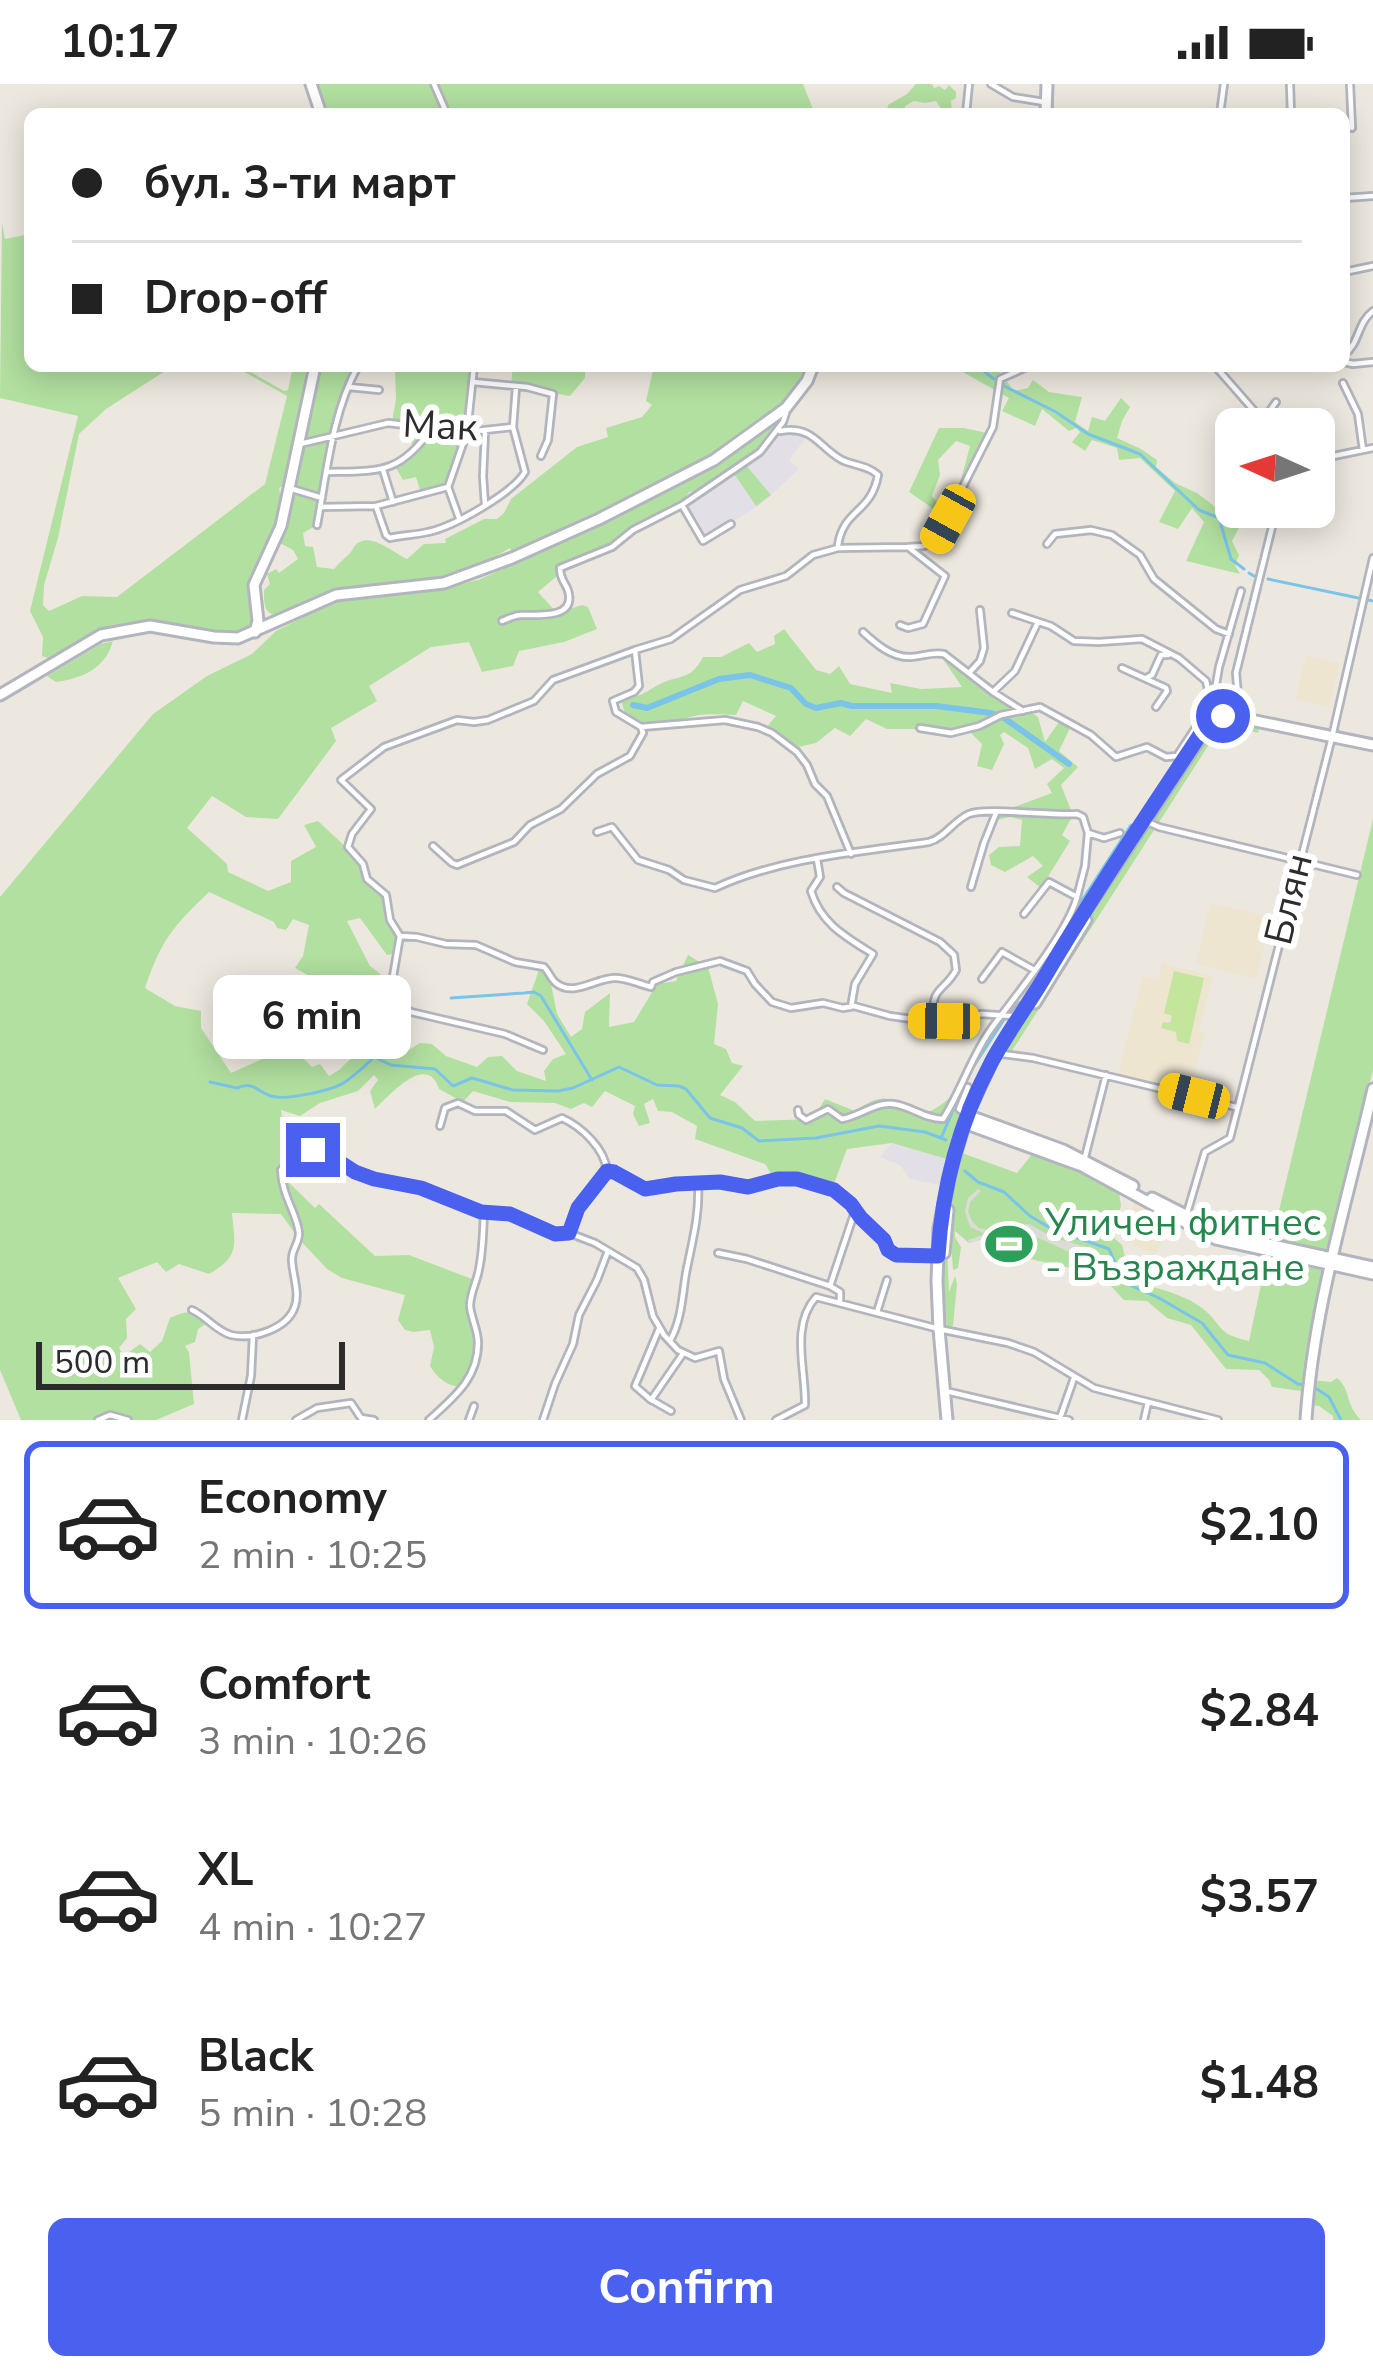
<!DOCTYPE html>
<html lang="en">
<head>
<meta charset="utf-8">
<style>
	body { margin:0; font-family:"Nunito Sans",sans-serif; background:#f2f2f2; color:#222; height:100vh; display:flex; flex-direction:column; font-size:45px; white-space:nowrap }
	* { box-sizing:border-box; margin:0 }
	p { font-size:39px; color:#767676 }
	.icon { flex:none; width:66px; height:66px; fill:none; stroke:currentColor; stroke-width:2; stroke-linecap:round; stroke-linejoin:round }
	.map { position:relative; height:1336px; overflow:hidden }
	.sheet { display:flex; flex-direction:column; background:#fff; flex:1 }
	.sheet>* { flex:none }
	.banner { position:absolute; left:24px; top:24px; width:1326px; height:264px; border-radius:18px; box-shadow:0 6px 30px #0003; display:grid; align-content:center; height:264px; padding:0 48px; background:#fff }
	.needle { width:78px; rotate:273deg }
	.tools { position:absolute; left:1215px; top:324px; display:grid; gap:24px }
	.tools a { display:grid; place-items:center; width:120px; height:120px; border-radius:18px; background:#fff; box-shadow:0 6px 30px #0003; font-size:60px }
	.scale { position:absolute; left:36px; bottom:30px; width:309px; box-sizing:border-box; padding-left:12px; border:6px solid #2c2c2c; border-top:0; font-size:33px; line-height:42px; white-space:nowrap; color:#2c2c2c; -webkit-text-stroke:9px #fff; paint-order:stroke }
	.end { position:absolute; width:54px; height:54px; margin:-27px; border:15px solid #4a60ef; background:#fff; box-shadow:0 0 0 6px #fff }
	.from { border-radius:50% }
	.bubble { position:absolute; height:84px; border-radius:18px; background:#fff; box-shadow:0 6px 30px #0003; font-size:39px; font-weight:700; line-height:84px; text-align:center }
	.car { position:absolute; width:36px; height:72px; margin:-36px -18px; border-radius:15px; box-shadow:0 0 9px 3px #0007; background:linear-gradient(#f5c518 24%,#345 0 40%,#f5c518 0 76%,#345 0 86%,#f5c518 0) }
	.banner b { display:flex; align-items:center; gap:42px; height:114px; font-size:45px }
	.banner b+b { border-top:3px solid #e0e0e0 }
	.banner i { width:30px; height:30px; background:#222 }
	ul { padding:21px 0 0; list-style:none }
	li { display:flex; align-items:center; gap:36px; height:168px; margin:0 24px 18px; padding:0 24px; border:6px solid transparent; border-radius:18px }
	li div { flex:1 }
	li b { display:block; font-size:45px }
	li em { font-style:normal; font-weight:700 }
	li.active { border-color:#4a60ef }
	li>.icon { width:108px; height:108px; stroke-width:1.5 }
	.cta { display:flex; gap:24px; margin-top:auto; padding:24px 48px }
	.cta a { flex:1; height:138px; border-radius:18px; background:#4a60ef; color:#fff; font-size:48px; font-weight:700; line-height:138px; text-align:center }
	.status { display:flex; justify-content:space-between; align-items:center; height:84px; padding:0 60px; background:#fff; direction:ltr }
	.status svg { height:33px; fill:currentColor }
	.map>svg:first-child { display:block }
	.industrial { fill:#e2dfe6 }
	.education { fill:#ede5d0 }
	.green { fill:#b2e0a0; fill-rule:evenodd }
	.pitch { fill:#c3e69c }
	.plaza { fill:#dddbd6 }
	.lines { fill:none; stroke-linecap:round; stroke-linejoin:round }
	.stream { stroke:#79c4e8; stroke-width:3 }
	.canal { stroke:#79c4e8; stroke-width:6 }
	.street-casing { stroke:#b3b5be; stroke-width:10 }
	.secondary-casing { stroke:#b3b5be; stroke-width:15 }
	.street { stroke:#fff; stroke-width:4.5 }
	.secondary { stroke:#fff; stroke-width:9 }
	.route { stroke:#4a60ef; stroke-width:15 }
	.labels { text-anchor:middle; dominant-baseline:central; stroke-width:12; stroke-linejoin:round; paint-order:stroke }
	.street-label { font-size:39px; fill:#2c2c2c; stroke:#fff }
	.leisure-label { font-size:39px; fill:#27864d; stroke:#fff; text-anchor:start }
</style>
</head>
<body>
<div class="status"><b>10:17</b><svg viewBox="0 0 49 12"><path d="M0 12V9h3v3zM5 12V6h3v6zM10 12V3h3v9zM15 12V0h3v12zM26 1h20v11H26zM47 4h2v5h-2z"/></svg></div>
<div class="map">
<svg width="1373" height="1336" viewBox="0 0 1373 1336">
	<rect width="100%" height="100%" fill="#ede8df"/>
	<!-- industrial -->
	<path class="industrial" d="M780 346 808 351 789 376 799 385 760 421 704 455 683 416 689 408 709 405 761 370 766 353Z
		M892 1059 947 1075 940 1101 910 1095 900 1081 880 1073Z"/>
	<!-- education -->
	<path class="education" d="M1306 571 1340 580 1329 624 1295 615Z
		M1210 819 1271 833 1256 895 1196 880Z
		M1162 879 1213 892 1199 946 1205 948 1190 1009 1118 990 1143 892 1158 896Z
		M1135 1117 1171 1139 1155 1171 1127 1158 1126 1144Z"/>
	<!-- green -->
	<path class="green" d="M317 0H803L815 30H326Z
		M916 0H932L934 4 939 2 945 6 949 1 956 8V14L951 17 952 27 944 29 936 17 925 19 914 17 905 22V30H872L887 25 888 21 907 10Z
		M2 139 5 155 30 150V282H173L106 325 79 350 58 454 44 501 43 521 49 527 82 512 117 513 265 400 287 312 234 282H240L284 307 288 306 293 282H313L287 399 279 404 280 409 285 413 315 282H358C332 330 327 387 317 441L303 449 305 462 313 463 317 483 334 485C338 480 343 476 348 471 355 465 352 461 362 457 375 452 396 470 407 475L424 460 446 459 445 455 484 435H497L504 429 511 415 577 363 608 353 606 344 642 333 652 321 646 317 654 282H810C777 363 592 435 513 473L510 464C485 479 461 493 431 498 396 504 362 502 327 512 315 515 281 533 274 531 263 528 264 516 264 506L270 500 267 490 276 485 279 489 298 475 293 466 276 457 251 502 253 544 233 551 145 539 48 574 42 572 43 553 30 527 78 332 0 314Z
		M386 282H472L465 350 447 402 421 409 416 393 403 396 395 382 413 372C414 359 409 349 402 339L392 337 396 315 395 286H386Z
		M513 282H585V294L570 312 511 302Z
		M952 282H1001L1000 288 1014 307 1028 304 1033 296 1049 308 1082 313 1075 338 1088 347 1092 333 1105 337 1121 314 1130 323 1122 337 1117 354 1141 365 1157 376 1156 383 1175 399 1197 409 1240 442 1232 457 1239 471 1235 481 1240 490 1186 477 1204 438 1192 424 1178 445 1159 438 1175 407 1140 374 1119 376 1117 364 1092 356 1085 367 1072 358 1080 348 1076 344 1069 347 1042 325 1035 342 1002 327 1009 314Z
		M779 333H784L780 346 766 353 761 370 745 380 771 411 756 422 733 388 709 405 689 408 677 424 630 447 612 463 576 480H557V492L538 508 557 529 582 521 588 523 597 545 564 558 519 567 513 582 482 588 469 558 431 563 369 602 377 617 331 644 336 657 278 735 246 733 212 712 187 744 227 780 228 788 268 807 291 798V777L316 763 304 741 318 737 362 778C363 801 372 795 383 809 390 817 386 829 390 838 393 844 397 849 400 855L393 870 387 871 360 834 347 837 370 882 384 893 382 914 373 920 364 933 358 932 350 917 336 942 317 933 314 920 324 900 295 884 303 872 309 841 293 835 286 846 277 844 274 838 209 808C173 843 162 854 145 904L175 922 201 927V944L231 989 291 962 312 983 320 980 329 992 339 986 369 957 370 942 366 936 371 928 380 938 391 942 394 955 389 964 395 975 420 959 432 960 446 972 477 983 488 973 502 972 517 987 546 997 544 987 553 975 566 970 544 937 527 920 540 883 550 895 557 930 571 953 582 945 585 928 610 909 609 943 634 938 657 900 676 897 688 871 708 883 718 920 714 960 726 965 732 979 743 982 720 1011 735 1018 755 1037 813 1035 825 1015 855 1027C897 998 890 1029 921 1029 937 1029 952 1010 965 1002L974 1007 950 1076 892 1059 847 1065 832 1105 801 1097 775 1096 765 1080 695 1055 697 1042 672 1028 658 1027 653 1015 644 1020 650 1039 639 1042 633 1030 635 1022 605 1007 592 1023 584 1019 571 1025 555 1019 510 1018 473 1007 463 1018 439 1005C427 968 390 1011 375 1025L370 1007 378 996 374 991 358 1007 320 1019 300 1032 281 1026 285 1055 280 1065 289 1074 277 1087 315 1124 319 1120 375 1172 409 1171 472 1195 469 1226 476 1248V1274L464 1302C450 1305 437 1294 430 1282L434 1263 430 1246 413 1248 405 1246 398 1236 405 1211 342 1194 327 1185 299 1155 281 1130 232 1129C235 1161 240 1173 209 1190L179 1180 166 1188 157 1178 118 1194 136 1225 126 1235 127 1254 119 1264 124 1272 140 1260 150 1268 162 1257 170 1234C187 1226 194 1226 209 1238L198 1245 195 1258 185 1262 189 1268 194 1320 156 1336H21L0 1286V813L153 630 207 592 252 570 276 547 335 517 372 511 437 505 478 496 553 463 676 403 729 373 767 346Z
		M939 344H964L991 350 948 435 909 408ZM956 357 970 362 959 403 951 418 939 421 932 412 940 391 938 376Z
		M784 545 816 586 830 590 839 582 850 600 892 609 890 599 921 605 962 603 941 572 952 576 1021 628H1031L1038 633 1045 658 1059 638 1070 644 1059 667 1078 683 1061 701 1073 731 1062 751 1070 757 1041 804 1027 793 1043 782 1033 772 1005 788 991 781 989 771 999 763 1020 762 1022 736 1010 733 997 736 995 727 1006 726 1052 709 1047 700 1064 684 1052 675 1035 685 1028 664 1004 648 1000 651 1004 660 992 686 977 682 982 660 970 648 950 650 929 645H887L866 635 850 652 835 644 816 659 794 664 765 645 776 632 743 617 736 631C723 631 707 629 695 632 667 638 627 661 621 613 639 615 645 608 660 600 681 590 690 597 703 573H721L749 559 757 568 775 560 774 552Z
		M113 557C105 585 83 594 56 598L47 592 101 560Z
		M1223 636 1260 642 1258 649 1228 641 1219 645 1010 970H1002L1105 804 1209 647 1216 638Z
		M1373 735V986L1328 1164 1323 1167 1272 1156Z
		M962 1069 1017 1089 1033 1069 1077 1086 1119 1109 1121 1122 1116 1137 1121 1142 1115 1143V1155L1122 1161 1128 1185 1123 1190 1127 1198C1152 1202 1182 1209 1202 1224 1225 1242 1214 1249 1249 1257L1267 1172 1322 1184 1324 1188 1306 1295 1302 1296 1301 1307 1272 1303 1269 1296 1259 1286 1226 1285 1191 1241 1167 1234 1147 1217 1124 1216 1110 1201 1102 1199 1105 1184 1101 1175 1098 1179 1095 1177 1093 1189 999 1168V1155L996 1151 969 1159 955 1147V1153L961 1163 958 1184 953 1186 950 1145 947 1164 949 1208 955 1192 957 1200 953 1242 947 1243C938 1186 947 1124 962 1069Z
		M1337 1294C1351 1305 1345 1321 1361 1336H1333V1332L1319 1322 1312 1321V1296L1331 1298Z"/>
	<!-- pitch -->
	<path class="pitch" d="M1174 887 1204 894 1189 960 1177 957 1176 948 1161 944 1163 938 1170 939 1172 932 1164 929Z"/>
	<!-- plaza -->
	<path class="plaza" d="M978 1105 981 1107 970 1118 968 1128 972 1137 979 1144 988 1146 1029 1140 1054 1154 1087 1163 1095 1173 1094 1179 1023 1147 1005 1148 969 1159 968 1156 986 1150 970 1143 965 1127 968 1114Z"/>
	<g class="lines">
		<!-- stream -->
		<path class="stream" d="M977 282 994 295
			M1002 301 1056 328 1088 350 1140 370 1199 426 1219 434 1231 475 1244 485
			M1249 489 1254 492
			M1268 495 1373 517
			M1070 835 1131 741
			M451 914 524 909 534 908 541 912 592 996
			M210 998 237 1004C254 997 256 1007 271 1012 285 1017 334 1006 345 998 355 991 365 982 374 973L391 981 435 985 453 1002 472 994 513 1006 558 1007 573 1004 619 983 657 1001 679 1002 686 1005 710 1034 742 1044 759 1057 816 1054 879 1042 925 1048 946 1056
			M942 1052 968 991 1025 903
			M965 1087 978 1098 1004 1108 1030 1132 1052 1145 1109 1165 1123 1198 1159 1214 1202 1239 1228 1271 1265 1279 1298 1300 1305 1301
			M1314 1303 1329 1313 1341 1336"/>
		<!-- canal -->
		<path class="canal" d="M633 621 647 624 719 595 750 591 791 604 806 620 816 624 841 619 852 622H936L991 629 1004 634 1069 680"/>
		<defs>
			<path id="street" d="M434 0 447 30
				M991 0 1013 13 1044 18
				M1290 0 1291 30
				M1350 0 1352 44
				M966 30 969 0
				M1220 30 1224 0
				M1344 114 1373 112
				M1344 188 1373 182
				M1344 271C1360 259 1357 239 1373 227
				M1344 278 1353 280 1373 278
				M1215 282 1257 330 1285 345
				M473 298 527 303 553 310 548 356 541 372
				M1343 299 1358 330 1363 366
				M349 303 379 306
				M1265 334 1276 318
				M780 347C814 341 819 364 842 376 855 382 867 381 878 391 871 430 844 424 838 461
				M485 349 483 392 485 421
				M300 360 388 339 467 348 513 343
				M1314 376 1373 364
				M383 386 393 418
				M328 388C380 387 400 390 432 344
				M289 404 322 414
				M376 422 386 451 390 454C402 451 415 451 428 448 453 443 513 409 525 388L513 343 516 303
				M320 423 376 422 448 403
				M459 434 448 403 467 348 474 282
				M731 440 703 457 682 421 760 368 783 338 786 329
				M317 441C327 388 332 329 358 282
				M1047 460 1055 450 1091 446 1112 451 1140 471 1154 495 1216 545 1229 550
				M908 463 924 462 936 456 993 343 1000 295 1029 282
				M1012 529 1051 542 1074 557 1099 558 1142 555 1179 574 1206 597 1213 628
				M502 537C507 535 515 531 521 531 533 530 573 536 569 511 568 500 560 498 560 484L612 463 633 446 682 421
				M863 548C876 560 892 574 911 573 924 572 931 568 944 570L993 608 1023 627
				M635 566 553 596 534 617 488 636 474 638 457 636 384 663 341 696 371 725 352 750 348 763 363 780 367 795 386 811 390 836 400 852 417 853 446 860 476 861 515 878 544 883C549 888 551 895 556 899 573 913 595 895 613 894 626 893 638 900 651 903L653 898 676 888 720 877 747 887 755 900 772 918 791 924 823 919 843 924 854 922 890 932 919 936H957L981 930 1013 932 1021 922
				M1122 584 1166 604 1167 607 1156 623
				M969 589 980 577 984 564 980 526
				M1146 594 1152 591 1161 571H1168
				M993 608 1015 587 1038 538
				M1213 618 1219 583 1241 507
				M1240 633 1236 589 1277 423
				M641 643 725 636 758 643 772 649 797 668 807 681 815 700 827 712 851 770
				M920 644 951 649 979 642 1001 631 1040 623 1091 651 1116 673 1147 663 1166 673 1177 672 1200 637 1213 627
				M1150 739 1159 743 1357 791
				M597 748 612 743 638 776 669 786 684 796 715 804C779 774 858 768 929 758 946 753 953 737 969 730 985 723 1054 732 1077 730L1083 733 1088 749 1104 754 1120 749
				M433 762 452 779 457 781 514 758 530 741 561 725 597 690 630 672 643 649 641 643 616 628 613 617 634 608 639 602 635 566 671 555 740 506 786 492 813 471 838 464 908 463 945 492 923 540 908 544 900 541
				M817 775 820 793 811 807C821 840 846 853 873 870L855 900 851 923
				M837 803 844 809 940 858 954 871 956 886C945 907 930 904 934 931L950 935
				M971 803 984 759 996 729
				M1077 813 1085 782 1088 749
				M400 852 390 910 388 912 411 928 505 950 543 966
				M982 895 1002 868 1034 886
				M1002 970 1033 974 1236 1023
				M798 1026 799 1031 806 1036 828 1025 842 1035C860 1032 875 1018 893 1020 911 1022 924 1035 943 1035 961 1007 971 973 991 945 1015 912 1067 850 1077 813L1049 798 1024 830
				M967 1031 959 1025 968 1003
				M440 1042 445 1024 458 1019 475 1027H506L535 1046 562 1034C582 1043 605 1065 607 1087
				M1084 1077 1106 991
				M1187 1129 1205 1068 1230 1054 1332 653 1373 474
				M569 1149 578 1124 607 1087 645 1105 676 1100 720 1098 748 1103 778 1095H797L834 1106 851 1120 861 1134 883 1156 888 1166 896 1171 937 1172
				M718 1169 747 1175 830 1202 855 1127
				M830 1202 840 1208V1219
				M192 1226C206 1232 216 1247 231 1251 252 1256 288 1245 295 1222 300 1208 292 1190 292 1175 292 1165 299 1160 299 1149 297 1129 282 1112 281 1086L294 1072 321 1067 355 1087 374 1095 421 1104 481 1128 510 1130 555 1151 569 1149 595 1159 637 1184 644 1196 653 1232 664 1251 678 1266 695 1274 719 1267 724 1295 741 1336
				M877 1228 887 1196
				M659 1245 635 1302 650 1315 671 1327
				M670 1257C682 1235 682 1213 686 1189 692 1158 700 1131 698 1099
				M950 1308 1069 1336
				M651 1316 682 1271
				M1060 1334 1074 1294
				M98 1336 110 1331 128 1336
				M242 1336 251 1292 253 1251
				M296 1336 317 1324 351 1319 361 1334 374 1336
				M429 1336C453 1314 478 1295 478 1259 478 1246 471 1234 470 1222 470 1209 477 1198 479 1185 483 1167 483 1147 484 1128
				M469 1336 474 1322
				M543 1336 555 1300 573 1260 579 1231 597 1196 608 1167
				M776 1336 805 1321C806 1286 790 1242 816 1213L939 1245 1008 1259 1034 1268 1094 1304 1218 1336
				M1144 1336 1148 1318"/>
			<path id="secondary" d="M311 0 321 30
				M1046 30 1047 0
				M255 548 258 537 254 501 281 442 315 282
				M0 611 101 551 150 542 214 553 238 554 336 511 444 499 512 474 599 435 714 376 786 324 807 297 813 282
				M1035 919 1086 836
				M967 1031 1063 1066 1133 1102
				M964 1039 1082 1082 1216 1155 1373 1190
				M1152 1114 1223 1150 1373 1183
				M944 1169 948 1126
				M947 1336 939 1245 937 1197 939 1144 951 1085 967 1031 993 975 1067 855 1212 636 1223 632 1241 634 1373 661
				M1306 1336C1313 1224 1348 1115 1373 1005"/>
		</defs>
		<!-- street casing -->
		<use href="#street" class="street-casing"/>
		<!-- secondary casing -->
		<use href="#secondary" class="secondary-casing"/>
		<!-- street -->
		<use href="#street" class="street"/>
		<!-- secondary -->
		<use href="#secondary" class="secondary"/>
	</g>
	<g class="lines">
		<!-- route -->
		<path class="route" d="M313 1066H321L355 1088 374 1095 421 1104 481 1128 510 1130 555 1150 569 1149 578 1124 607 1087 614 1088 645 1105 676 1100 720 1098 748 1103 778 1095H797L834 1106 851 1120 861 1134 884 1156 888 1166 896 1171 938 1172C942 1105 959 1039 991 979 1006 950 1027 923 1044 894 1095 807 1152 724 1207 640L1214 634 1223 632"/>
	</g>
	<!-- icons -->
	<defs>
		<symbol id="stadium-bare" viewBox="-9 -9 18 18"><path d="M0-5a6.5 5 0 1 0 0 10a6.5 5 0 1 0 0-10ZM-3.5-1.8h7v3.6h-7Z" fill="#2e9e5b" stroke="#fff" stroke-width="2.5" paint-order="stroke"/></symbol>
	</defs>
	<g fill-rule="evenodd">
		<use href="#stadium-bare" x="976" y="1127" width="66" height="66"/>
	</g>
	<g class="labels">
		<!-- street labels -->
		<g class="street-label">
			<text transform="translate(440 342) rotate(3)">Мак</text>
			<text transform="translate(1289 815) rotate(-76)">Блян</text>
		</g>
		<!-- leisure labels -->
		<g class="leisure-label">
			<text x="1045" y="1138">Уличен фитнес<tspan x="1045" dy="45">- Възраждане</tspan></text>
		</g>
	</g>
</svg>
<div class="tools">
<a><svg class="needle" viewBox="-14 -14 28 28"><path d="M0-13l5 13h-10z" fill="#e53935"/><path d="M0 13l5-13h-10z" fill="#767676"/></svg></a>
</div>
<div class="scale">500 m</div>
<i class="end from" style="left:1223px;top:632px"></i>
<i class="end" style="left:313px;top:1066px"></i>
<div class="bubble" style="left:213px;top:891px;width:198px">6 min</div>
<i class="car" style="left:948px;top:435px;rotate:209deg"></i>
<i class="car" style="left:944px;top:937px;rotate:271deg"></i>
<i class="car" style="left:1194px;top:1012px;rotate:284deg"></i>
<div class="banner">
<b><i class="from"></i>бул. 3-ти март</b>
<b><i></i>Drop-off</b>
</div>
</div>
<section class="sheet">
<ul>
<li class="active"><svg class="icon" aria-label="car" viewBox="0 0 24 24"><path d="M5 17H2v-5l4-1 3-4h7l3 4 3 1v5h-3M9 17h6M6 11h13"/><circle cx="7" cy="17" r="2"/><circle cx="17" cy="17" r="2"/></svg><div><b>Economy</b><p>2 min · 10:25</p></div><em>$2.10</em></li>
<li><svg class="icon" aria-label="car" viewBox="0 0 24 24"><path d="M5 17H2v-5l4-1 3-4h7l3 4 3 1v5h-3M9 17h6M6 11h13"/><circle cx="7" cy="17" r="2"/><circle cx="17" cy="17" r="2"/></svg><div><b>Comfort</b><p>3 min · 10:26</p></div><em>$2.84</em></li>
<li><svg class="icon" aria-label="car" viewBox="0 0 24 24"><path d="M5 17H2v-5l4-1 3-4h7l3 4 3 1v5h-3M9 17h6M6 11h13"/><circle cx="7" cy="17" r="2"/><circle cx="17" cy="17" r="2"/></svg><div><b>XL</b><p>4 min · 10:27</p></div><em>$3.57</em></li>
<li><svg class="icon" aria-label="car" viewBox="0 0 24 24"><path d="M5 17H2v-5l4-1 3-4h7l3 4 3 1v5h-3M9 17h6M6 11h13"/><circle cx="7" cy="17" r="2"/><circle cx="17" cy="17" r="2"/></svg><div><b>Black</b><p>5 min · 10:28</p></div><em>$1.48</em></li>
</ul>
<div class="cta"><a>Confirm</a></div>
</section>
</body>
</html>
